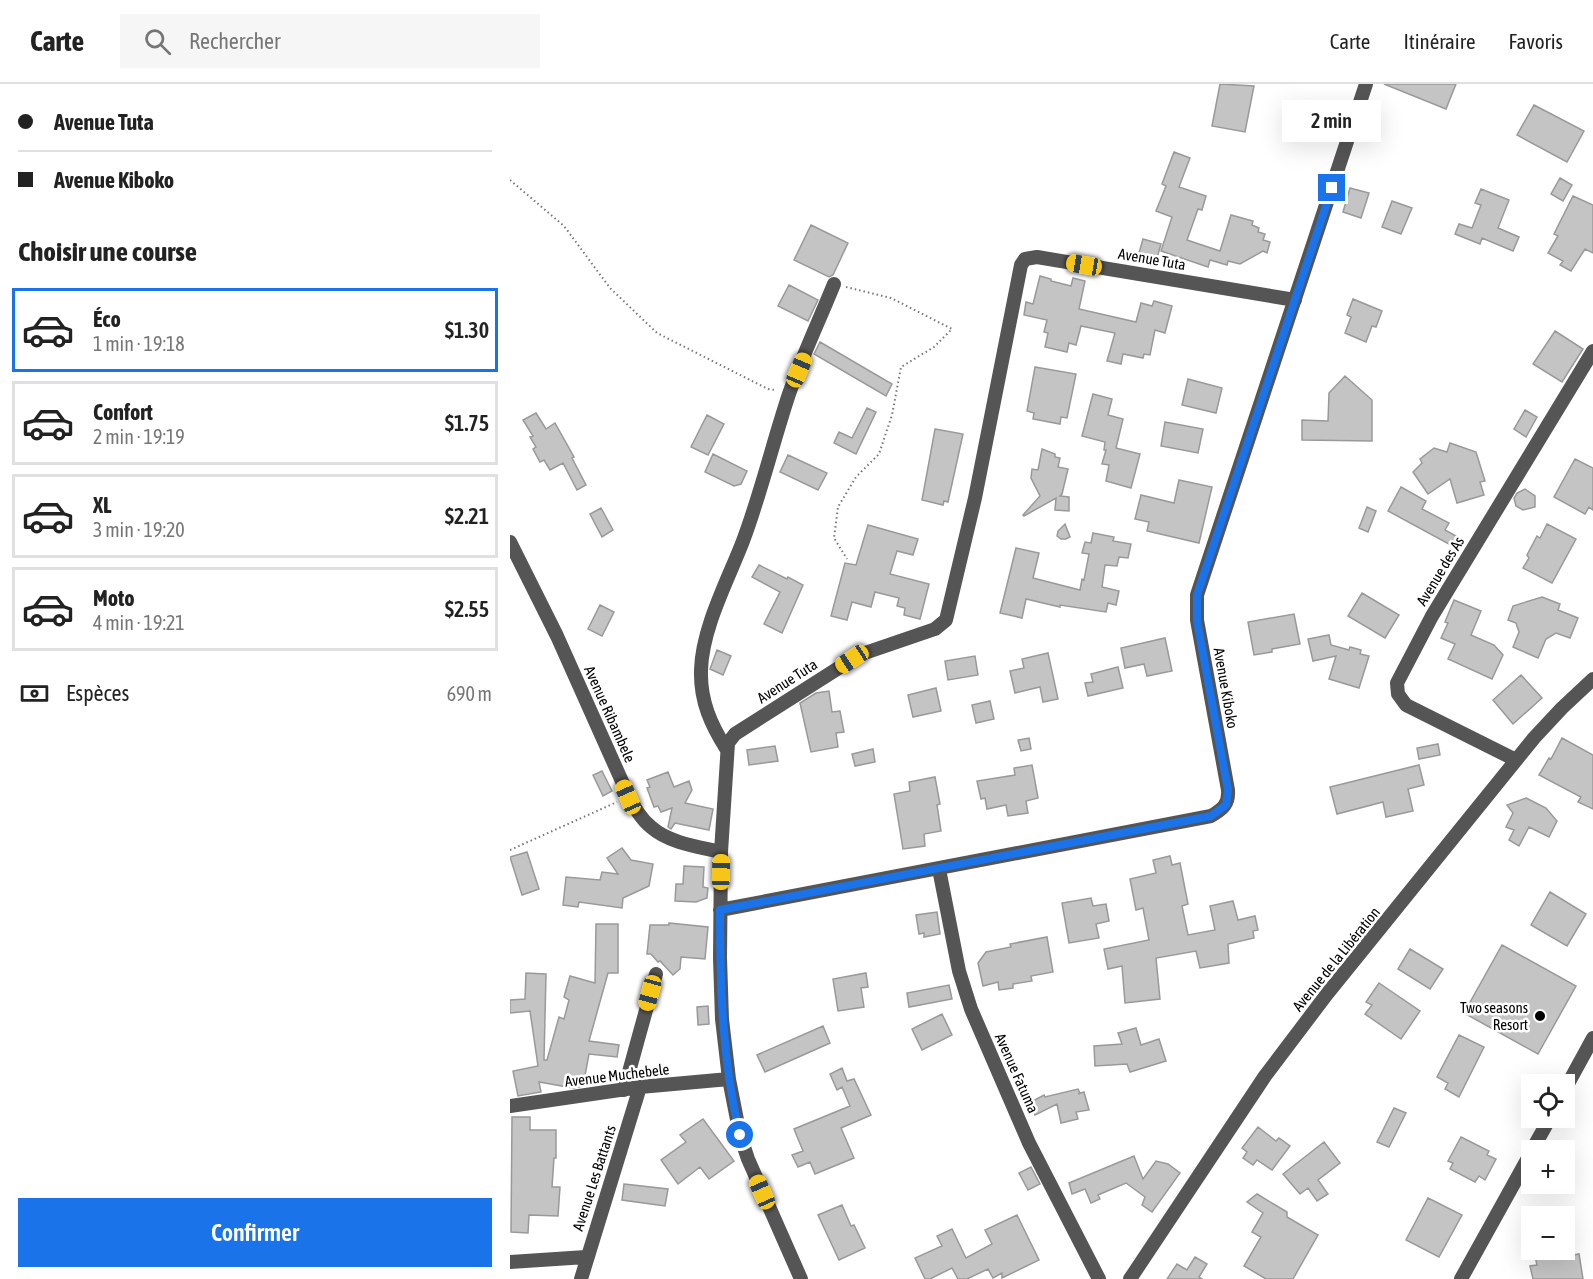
<!DOCTYPE html>
<html lang="fr">
<head>
<meta charset="utf-8">
<style>
	body { margin:0; font-family:"Asap Condensed",sans-serif; background:#f6f6f6; color:#222; height:100vh; display:flex; flex-direction:column; font-size:22px; white-space:nowrap }
	* { box-sizing:border-box; margin:0 }
	p { font-size:20px; color:#767676 }
	.icon { flex:none; width:33px; height:33px; fill:none; stroke:currentColor; stroke-width:2; stroke-linecap:round; stroke-linejoin:round }
	.map { position:relative; flex:1; overflow:hidden }
	.details { display:flex; flex-direction:column; background:#fff; width:510px }
	.details>* { flex:none }
	.hud { display:grid; align-content:center; height:132px; padding:0 18px; background:#fff }
	.tools { position:absolute; left:1011px; top:990px; display:grid; gap:12px }
	.tools a { display:grid; place-items:center; width:54px; height:54px; border-radius:0px; background:#fff; box-shadow:0 6px 24px #0002; font-size:30px }
	.end { position:absolute; width:27px; height:27px; margin:-14px; border:8px solid #1a73e8; background:#fff; box-shadow:0 0 0 3px #fff }
	.from { border-radius:50% }
	.bubble { position:absolute; height:42px; border-radius:0px; background:#fff; box-shadow:0 6px 24px #0002; font-size:20px; font-weight:600; line-height:42px; text-align:center }
	.car { position:absolute; width:18px; height:36px; margin:-18px -9px; border-radius:8px; box-shadow:0 0 4px 2px #0007; background:linear-gradient(#f5c518 24%,#345 0 40%,#f5c518 0 76%,#345 0 86%,#f5c518 0) }
	.hud b { display:flex; align-items:center; gap:21px; height:57px; font-size:22px }
	.hud b+b { border-top:2px solid #e0e0e0 }
	.hud i { width:15px; height:15px; background:#222 }
	ul { padding:0; list-style:none }
	li { display:flex; align-items:center; gap:18px; height:84px; margin:0 12px 9px; padding:0 6px; border:3px solid #e0e0e0; border-radius:0px }
	li div { flex:1 }
	li b { display:block; font-size:22px }
	li em { font-style:normal; font-weight:600 }
	li.current { border-color:#1a73e8 }
	li>.icon { width:54px; height:54px; stroke-width:1.5 }
	h2 { padding:0 18px; font-size:27px; line-height:72px }
	.pay { display:flex; align-items:center; gap:15px; height:66px; padding:0 18px; font-size:22px }
	.pay p { margin-inline-start:auto }
	.action { display:flex; gap:12px; margin-top:auto; padding:12px 18px }
	.action a { flex:1; height:69px; border-radius:0px; background:#1a73e8; color:#fff; font-size:24px; font-weight:600; line-height:69px; text-align:center }
	header { display:flex; align-items:center; gap:36px; box-sizing:border-box; height:84px; padding:0 30px; background:#fff; border-bottom:2px solid #e0e0e0 }
	header strong { font-size:28px }
	nav { display:flex; gap:33px; margin-inline-start:auto; font-size:21px }
	.search { width:420px; height:54px; background:#f6f6f6; display:flex; align-items:center; gap:15px; box-sizing:border-box; padding:0 21px; border-radius:0px; color:#767676; font-size:22px }
	main { display:flex; flex:1; min-height:0 }
	.map>svg:first-child { display:block }
	.building { fill:#c4c4c4; stroke:#999; stroke-width:1.5 }
	.lines { fill:none; stroke-linecap:round; stroke-linejoin:round }
	.path { stroke:#777; stroke-width:2; stroke-dasharray:1.5 3; stroke-linecap:butt }
	.minor { stroke:#555; stroke-width:14 }
	.route { stroke:#1a73e8; stroke-width:8 }
	.poi-dot { fill:#000; stroke:#fff; stroke-width:2 }
	.labels { text-anchor:middle; dominant-baseline:central; stroke-width:5; stroke-linejoin:round; paint-order:stroke }
	.street-label { font-size:15px; fill:#000; stroke:#fff }
	.poi-label { font-size:15px; fill:#000; stroke:#fff; text-anchor:end }
</style>
</head>
<body>
<header>
<strong>Carte</strong>
<div class="search"><svg class="icon" aria-label="search" viewBox="0 0 24 24"><circle cx="10" cy="10" r="6"/><path d="M15 15l6 6"/></svg>Rechercher</div>
<nav><a>Carte</a><a>Itinéraire</a><a>Favoris</a></nav>
</header>
<main>
<section class="details">
<div class="hud">
<b><i class="from"></i>Avenue Tuta</b>
<b><i></i>Avenue Kiboko</b>
</div>
<h2>Choisir une course</h2>
<ul>
<li class="current"><svg class="icon" aria-label="car" viewBox="0 0 24 24"><path d="M5 17H2v-5l4-1 3-4h7l3 4 3 1v5h-3M9 17h6M6 11h13"/><circle cx="7" cy="17" r="2"/><circle cx="17" cy="17" r="2"/></svg><div><b>Éco</b><p>1 min · 19:18</p></div><em>$1.30</em></li>
<li><svg class="icon" aria-label="car" viewBox="0 0 24 24"><path d="M5 17H2v-5l4-1 3-4h7l3 4 3 1v5h-3M9 17h6M6 11h13"/><circle cx="7" cy="17" r="2"/><circle cx="17" cy="17" r="2"/></svg><div><b>Confort</b><p>2 min · 19:19</p></div><em>$1.75</em></li>
<li><svg class="icon" aria-label="car" viewBox="0 0 24 24"><path d="M5 17H2v-5l4-1 3-4h7l3 4 3 1v5h-3M9 17h6M6 11h13"/><circle cx="7" cy="17" r="2"/><circle cx="17" cy="17" r="2"/></svg><div><b>XL</b><p>3 min · 19:20</p></div><em>$2.21</em></li>
<li><svg class="icon" aria-label="car" viewBox="0 0 24 24"><path d="M5 17H2v-5l4-1 3-4h7l3 4 3 1v5h-3M9 17h6M6 11h13"/><circle cx="7" cy="17" r="2"/><circle cx="17" cy="17" r="2"/></svg><div><b>Moto</b><p>4 min · 19:21</p></div><em>$2.55</em></li>
</ul>
<div class="pay"><svg class="icon" aria-label="cash" viewBox="0 0 24 24"><path d="M3 7h18v10H3z"/><circle cx="12" cy="12" r="2"/></svg>Espèces<p>690 m</p></div>
<div class="action"><a>Confirmer</a></div>
</section>
<div class="map">
<svg width="1083" height="1195" viewBox="0 0 1083 1195">
	<rect width="100%" height="100%" fill="#fff"/>
	<!-- building -->
	<path class="building" d="M710 0 744 2 735 48 702 42Z
		M874 0H946L936 25Z
		M1024 21 1074 47 1057 78 1007 51Z
		M664 68 680 74 669 103 696 112 692 126 688 125 677 156 710 167 721 131 743 137 742 141 749 144 748 148 755 150 753 156 760 158 757 169 753 167 730 180 718 177 717 181 700 176 698 183 651 167 662 133 646 127 656 102 652 100Z
		M1050 94 1062 101 1053 117 1041 110Z
		M840 104 859 109 851 134 833 128Z
		M971 105 999 116 988 144 1009 153 1003 167 972 154 970 160 945 150 949 140 962 144 971 121 965 119Z
		M1063 112 1083 121V169L1075 165 1061 187 1050 181 1053 177 1038 169 1048 152 1044 150Z
		M882 117 902 124 891 150 872 143Z
		M301 141 338 159 323 191 319 193 284 176Z
		M633 155 651 160 645 181 627 176Z
		M530 192 541 195V197L561 202 563 194 575 197 569 225 626 238 631 219 642 222 644 217 662 222 655 249 645 246 640 271 634 270 633 274 613 270 611 280 597 277 605 249 571 242 566 261 559 259 557 268 535 263 538 249 534 248 537 236 514 231 516 218 523 220Z
		M279 201 308 216 298 237 268 222Z
		M843 215 872 227 866 243 862 242 856 258 835 249 841 233 837 231Z
		M1045 247 1073 265 1052 298 1023 280Z
		M310 258 382 300 376 312 304 270Z
		M525 283 566 290 557 334 551 333 550 340 523 335 524 329 517 327Z
		M835 292 862 316V357L792 356V336L818 337 819 309Z
		M678 295 712 304 706 329 672 321Z
		M583 310 602 315 598 331 613 335 606 364 630 370 621 404 596 397 599 381 592 380 596 366H594L595 358 572 352Z
		M357 324 366 328 346 370 324 359 329 348 342 354Z
		M1015 326 1027 333 1016 353 1004 345Z
		M26 329 36 345 45 339 64 373 62 374 76 401 67 406 53 379 40 386 34 376 30 378 23 365 26 363 20 353 23 352 13 336Z
		M197 331 214 340 198 371 181 363Z
		M655 338 693 345 688 369 651 362Z
		M425 345 453 350 438 418 434 417 433 421 412 416Z
		M940 359 966 368 975 397 970 398 974 411 947 419 940 395 918 410 903 388 912 379 910 375 924 364 937 368Z
		M532 365 545 370V373L550 374 548 383 558 385 552 410 550 412 559 413V427L545 426 546 414 514 432 513 431 530 412 521 394 522 385 528 386Z
		M203 370 237 387 231 400 224 402 195 388Z
		M278 371 317 389 308 406 270 388Z
		M1065 375 1083 384V426L1079 423 1075 430 1044 413Z
		M669 396 702 403 689 459 637 447 639 438 625 435 631 411 664 419Z
		M891 403 916 417 912 425 939 439 935 446 953 456 948 465 878 427Z
		M1015 405 1025 412V423L1013 426 1006 422 1004 414 1007 409Z
		M857 423 866 427 858 448 849 444Z
		M91 424 103 446 92 453 80 430Z
		M555 440 560 453 556 455H551L547 452 548 447Z
		M1037 440 1066 455 1042 499 1013 484 1019 474 1017 471 1027 452 1030 454Z
		M358 441 408 455 403 471 387 467 380 490 419 500 410 535 394 531 395 524 387 522 389 514 365 508 361 523 342 518 337 536 321 532 335 479 346 481Z
		M583 449 604 453 603 457 621 460 618 474 609 473 607 482 595 481 592 503 609 507 606 521 598 519 596 528 550 521V523L516 515 512 534 490 529 506 464 529 469 523 494 570 506 572 495 574 496 579 470 572 469 575 458 581 459Z
		M249 481 277 495 278 493 293 501 272 549 254 540 270 508 242 493Z
		M852 509 889 531 875 554 838 532Z
		M1032 513 1050 520 1048 526 1068 534 1060 554 1046 549 1036 555 1028 574 1003 563 1009 548 1006 539 998 536 1003 522Z
		M944 516 971 527 961 551 984 561 993 571 982 595 938 575 945 560 931 554 938 539 935 538Z
		M90 521 104 528 92 552 78 545Z
		M784 530 790 560 762 565V568L744 571 738 538Z
		M819 551 821 561 839 566 840 563 851 566 850 570 859 572 849 604 819 595 826 572 803 577 798 555Z
		M655 554 662 587 637 592 634 580 615 584 611 564Z
		M207 566 221 572 213 591 200 585Z
		M538 569 548 615 533 618 530 603 505 609 500 587 514 584 512 575Z
		M465 572 468 591 438 596 435 577Z
		M608 583 613 604 578 612 575 599 583 598 581 590Z
		M1011 591 1032 614 1003 640 983 616Z
		M426 604 431 627 403 633 398 611Z
		M319 607 322 628 330 627 334 648 326 649 328 663 301 668 290 619 306 609Z
		M480 617 484 635 466 639 462 621Z
		M519 654 521 665 511 667 508 656Z
		M1052 654 1083 671V725L1068 718 1071 713 1029 691 1039 674 1041 675Z
		M928 660 930 671 909 675 907 664Z
		M265 662 268 677 239 681 237 666Z
		M363 665 365 678 345 682 342 670Z
		M522 681 528 714 516 717 518 729 498 732 496 721 477 725 475 714 471 715 467 697 505 691 504 684Z
		M909 681 914 701 898 705 903 727 876 733 873 718 827 730 820 703Z
		M92 687 102 707 93 712 83 691Z
		M158 688 164 703 179 697 182 706 175 719 203 725 199 746 165 739 161 745 158 743 162 724 151 728 148 722 144 723 137 704 140 703 137 696Z
		M425 693 430 720 427 721 431 747 414 750 415 762 393 765 384 710 400 707 399 698Z
		M1016 714 1036 724 1047 737 1039 753 1019 743 1009 762 999 756 1004 746 996 743 1003 729 997 721Z
		M112 764 121 776 143 780 139 802 113 814 112 824 69 818 68 823 53 821 56 793 90 796 92 788 108 790 97 774Z
		M17 768 29 805 12 811 0 773Z
		M660 772 662 781 670 779 678 820 672 822 678 851 705 846 700 822 723 817 728 836 745 832 748 846 743 847 744 854 718 860 719 879 690 884 686 867 646 874 650 915 615 919 612 882 598 885 594 865 639 856 633 824 626 826 620 795 646 789 643 776Z
		M174 782 194 783 193 803 198 804 197 814 186 818 165 817 166 800H173Z
		M1040 808 1076 830 1057 862 1021 841Z
		M581 814 583 822 596 820 599 837 586 840 589 854 559 859 552 819Z
		M427 828 430 850 414 853V849L409 850 406 831Z
		M159 839 198 843 195 875 171 873 170 885 163 891 150 877 148 878 141 870H137L140 841H159Z
		M86 840H108V889H98L79 957 109 961 107 973 79 970 73 1002 63 1004 29 998 31 1008 8 1012 3 987 28 982 20 927 0 929V916L15 915 16 889 36 890 34 976H37L49 933 54 935 59 916 54 913 60 892 85 899Z
		M537 853 543 888 521 892 522 897 503 900V904L489 906 488 898 473 902 468 879 476 868 501 863 500 860Z
		M992 861 1066 902 1028 970 954 929Z
		M900 865 933 885 920 905 888 885Z
		M356 889 358 903 351 904 354 923 328 927 323 895Z
		M869 899 910 927 891 955 855 930 862 921 856 918Z
		M439 901 442 915 399 923 397 909Z
		M198 922 199 940 188 941 187 923Z
		M432 930 442 951 412 966 402 945Z
		M313 942 320 959 255 988 247 971Z
		M626 944 631 961 649 955 656 977 620 988 617 980 585 982 584 962 612 960 608 949Z
		M949 951 974 963 949 1013 935 1005 938 999 927 993Z
		M332 984 337 997 344 995 361 1031 331 1044 344 1074 305 1090 300 1078 288 1083 282 1071 293 1067 284 1045 340 1022 332 1003 327 1006 320 990Z
		M568 1005 570 1009 568 1010 574 1008 579 1026 566 1028 568 1035 551 1039 547 1020 525 1031 519 1019 534 1011 535 1013Z
		M884 1024 896 1029 879 1063 867 1058Z
		M2 1033H20V1046H46V1074H44L42 1103H50L48 1132 19 1131 18 1149 1 1148Z
		M193 1035 224 1077 199 1095 190 1083 168 1100 151 1076 176 1058 170 1051Z
		M748 1043 766 1057 769 1054 780 1062 762 1086 747 1076 743 1081 733 1074 737 1068 732 1064Z
		M951 1053 979 1067 977 1071 986 1075 975 1096 969 1092 965 1098 940 1085 943 1079 938 1077Z
		M814 1058 830 1079 808 1096 818 1110 807 1117 798 1104 790 1110 773 1090Z
		M624 1072 633 1095 646 1077 658 1080 670 1089 642 1128 632 1121 635 1113 616 1099 588 1111 590 1115 581 1119 575 1105 562 1110 559 1099Z
		M521 1083 530 1100 518 1106 509 1089Z
		M114 1100 158 1105 155 1122 112 1116Z
		M747 1110 777 1128V1133L808 1151 783 1195H756L734 1182 751 1153 742 1148 753 1129 737 1118Z
		M918 1114 952 1131 929 1173 896 1156Z
		M332 1121 341 1142 344 1141 355 1164 329 1176 308 1131Z
		M507 1131 529 1176 492 1194V1189L483 1194 478 1185 457 1195H448L442 1184 420 1195H415L405 1174 432 1162 427 1152 442 1145 456 1174 482 1160 475 1146Z
		M1048 1168V1174L1069 1170 1073 1195H1023L1020 1182 1027 1181 1025 1172Z
		M685 1173 697 1180 689 1193 692 1195H657L667 1180 677 1186Z"/>
	<g class="lines">
		<!-- path -->
		<path class="path" d="M0 96 54 142 100 204 147 249 258 305 265 306
			M336 203 381 214 442 245 424 263 391 283 382 331 369 370 346 393 328 423 324 454 337 475
			M0 766 107 718"/>
		<!-- minor -->
		<path class="minor" d="M0 458 47 552 119 713C125 724 131 735 141 743 159 759 189 763 211 768
			M217 666C201 641 190 617 191 586 192 544 218 496 233 457 251 409 263 358 279 310 292 273 309 237 324 200
			M1006 676 896 621 888 610 887 599 922 532 1083 267
			M429 785 449 887 461 925 519 1059 589 1195
			M210 826 701 732C713 725 719 720 718 706L687 536V511L856 0
			M114 1006 146 890
			M1054 1007 1083 954
			M0 1022 130 1003 219 995
			M1022 1066 1040 1034
			M0 1178 76 1173
			M71 1195 130 1003
			M291 1195 238 1075 230 1051 219 995 212 935 210 874 211 768 218 659 225 650 349 571 425 545 436 536 465 414 511 181 515 175 527 173 785 216
			M620 1195 755 992 817 910 1024 654 1052 624 1083 595
			M951 1195 1022 1067"/>
	</g>
	<g class="lines">
		<!-- route -->
		<path class="route" d="M230 1051C212 977 210 902 210 826L701 732 716 721 718 706 687 537V511L822 104"/>
	</g>
	<!-- markers -->
	<circle class="poi-dot" cx="1030" cy="932" r="6"/>
	<g class="labels">
		<!-- street labels -->
		<g class="street-label">
			<text transform="translate(642 175) rotate(10)">Avenue Tuta</text>
			<text transform="translate(930 487) rotate(-59)">Avenue des As</text>
			<text transform="translate(277 597) rotate(-33)">Avenue Tuta</text>
			<text transform="translate(716 604) rotate(80)">Avenue Kiboko</text>
			<text transform="translate(100 630) rotate(66)">Avenue Ribambele</text>
			<text transform="translate(826 875) rotate(-51)">Avenue de la Libération</text>
			<text transform="translate(507 989) rotate(66)">Avenue Fatuma</text>
			<text transform="translate(107 991) rotate(-7)">Avenue Muchebele</text>
			<text transform="translate(84 1094) rotate(-72)">Avenue Les Battants</text>
		</g>
		<!-- poi labels -->
		<g class="poi-label">
			<text x="1018" y="923">Two seasons<tspan x="1018" dy="17">Resort</tspan></text>
		</g>
	</g>
</svg>
<div class="tools">
<a><svg class="icon" aria-label="locate" viewBox="0 0 24 24"><circle cx="12" cy="12" r="6"/><path d="M12 2v4M12 18v4M2 12h4M18 12h4"/></svg></a>
<a>+</a>
<a>−</a>
</div>
<i class="end from" style="left:230px;top:1051px"></i>
<i class="end" style="left:822px;top:104px"></i>
<div class="bubble" style="left:772px;top:16px;width:99px">2 min</div>
<i class="car" style="left:574px;top:181px;rotate:280deg"></i>
<i class="car" style="left:289px;top:286px;rotate:23deg"></i>
<i class="car" style="left:342px;top:575px;rotate:237deg"></i>
<i class="car" style="left:118px;top:713px;rotate:336deg"></i>
<i class="car" style="left:211px;top:788px;rotate:1deg"></i>
<i class="car" style="left:140px;top:909px;rotate:195deg"></i>
<i class="car" style="left:252px;top:1108px;rotate:336deg"></i>
</div>
</main>
</body>
</html>
